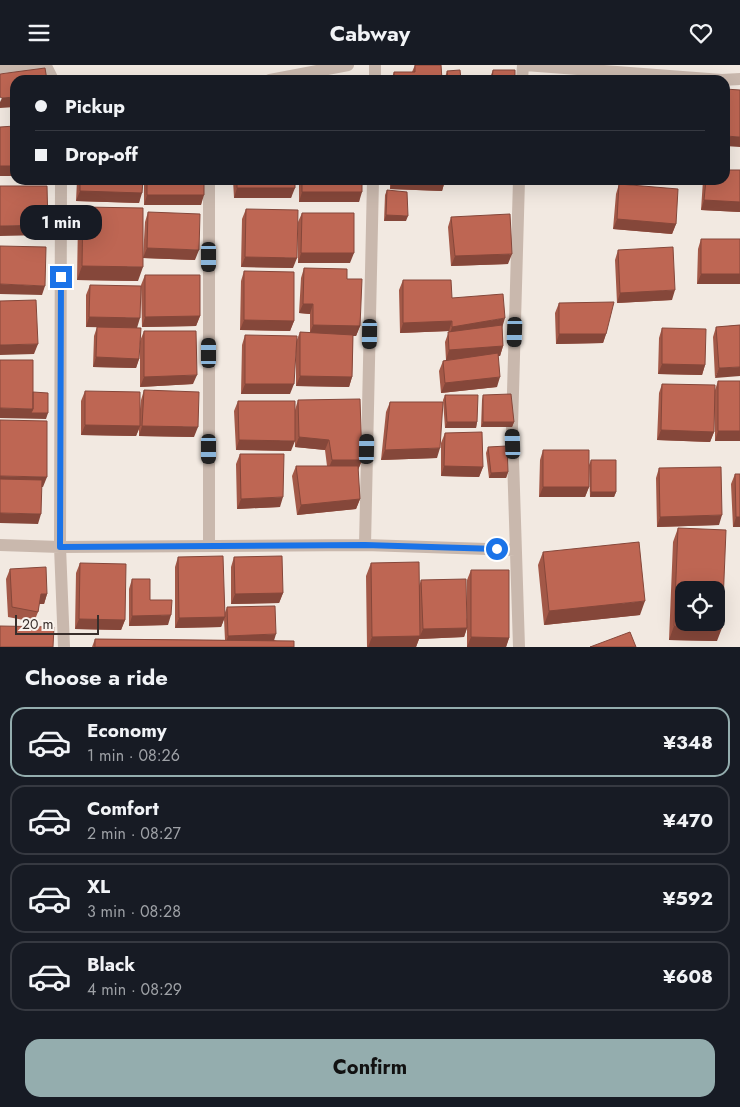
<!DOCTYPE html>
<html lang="en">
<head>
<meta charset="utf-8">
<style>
	body { margin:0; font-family:Jost,sans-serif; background:#20242c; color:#f1f3f6; height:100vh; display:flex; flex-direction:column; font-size:19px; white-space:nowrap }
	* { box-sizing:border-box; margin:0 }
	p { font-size:16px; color:#9ea1a6 }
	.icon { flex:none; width:28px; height:28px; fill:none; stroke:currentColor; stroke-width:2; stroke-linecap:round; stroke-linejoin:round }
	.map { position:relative; height:582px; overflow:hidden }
	.panel { display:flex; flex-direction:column; background:#171b24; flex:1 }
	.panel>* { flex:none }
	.banner { position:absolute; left:10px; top:10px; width:720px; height:110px; border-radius:15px; box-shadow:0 5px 20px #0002; display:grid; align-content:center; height:110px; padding:0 25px; background:#171b24 }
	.fabs { position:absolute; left:675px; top:516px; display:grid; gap:10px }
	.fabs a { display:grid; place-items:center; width:50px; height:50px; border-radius:10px; background:#171b24; box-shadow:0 5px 20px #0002; font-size:25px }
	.scale { position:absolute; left:15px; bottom:12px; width:84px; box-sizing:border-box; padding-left:5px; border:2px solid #382e2b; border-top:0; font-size:14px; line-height:18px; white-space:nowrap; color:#382e2b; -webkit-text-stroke:4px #f9f3ed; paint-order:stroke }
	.end { position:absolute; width:22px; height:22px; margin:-11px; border:6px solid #1a73e8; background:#fff; box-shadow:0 0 0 2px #fff }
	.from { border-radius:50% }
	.bubble { position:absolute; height:35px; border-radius:15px; background:#171b24; box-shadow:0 5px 20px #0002; font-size:16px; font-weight:700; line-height:35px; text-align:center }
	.car { position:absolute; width:15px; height:30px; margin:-15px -8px; border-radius:6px; box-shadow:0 0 4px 1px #0007; background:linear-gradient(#222 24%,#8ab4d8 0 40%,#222 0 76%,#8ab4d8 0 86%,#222 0) }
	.banner b { display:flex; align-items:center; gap:18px; height:48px; font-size:19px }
	.banner b+b { border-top:1px solid #363941 }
	.banner i { width:12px; height:12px; background:#f1f3f6 }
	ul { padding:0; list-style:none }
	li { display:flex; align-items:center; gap:15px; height:70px; margin:0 10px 8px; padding:0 15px; border:2px solid #363941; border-radius:15px }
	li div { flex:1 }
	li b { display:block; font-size:19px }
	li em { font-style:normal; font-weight:700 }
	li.current { border-color:#94adae }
	li>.icon { width:45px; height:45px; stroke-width:1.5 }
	h2 { padding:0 25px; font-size:22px; line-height:60px }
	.cta { display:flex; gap:10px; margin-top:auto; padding:10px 25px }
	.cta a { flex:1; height:58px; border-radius:15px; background:#94adae; color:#111; font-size:20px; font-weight:700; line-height:58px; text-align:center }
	header { display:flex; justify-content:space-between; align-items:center; height:65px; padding:0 25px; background:#171b24; font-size:22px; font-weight:700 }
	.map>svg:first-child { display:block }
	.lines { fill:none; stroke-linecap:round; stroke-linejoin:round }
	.minor { stroke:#c9b8ad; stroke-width:12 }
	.wall { fill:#a35847 }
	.shaded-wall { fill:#85473a }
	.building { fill:#be6653; stroke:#85473a; fill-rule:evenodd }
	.route { stroke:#1a73e8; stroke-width:6 }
</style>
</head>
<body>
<header><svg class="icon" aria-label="menu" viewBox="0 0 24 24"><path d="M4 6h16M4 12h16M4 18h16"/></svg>Cabway<svg class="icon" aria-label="heart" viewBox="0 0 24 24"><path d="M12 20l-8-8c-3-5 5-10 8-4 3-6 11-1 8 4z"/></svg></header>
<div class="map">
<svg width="740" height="582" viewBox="0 0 740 582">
	<rect width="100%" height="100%" fill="#f2e9e1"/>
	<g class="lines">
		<!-- minor -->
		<path class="minor" d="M525 0 722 15 740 14
			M0 2 46 1 53 15
			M270 15 348 0
			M375 15V0
			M522 15 523 0
			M61 115 60 482 64 582
			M209 115V480
			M519 115 512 362 519 582
			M0 480 60 482 365 480 515 485
			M365 480 373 115"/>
	</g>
	<!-- wall -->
	<path class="wall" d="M415 0H441L442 15H391L394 7H412Z
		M493 5 515 15H489Z
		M447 6 461 15H444Z
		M740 105V147L701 145 703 115H725Z
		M77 115H143L139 138 76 136Z
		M144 115H204L201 140H144Z
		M233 115H295L291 133H234Z
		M299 115H362L359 137H299Z
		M390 115H445L442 126 390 124Z
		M619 119 676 159 672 169 613 164 616 129Z
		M387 125 406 156H384L385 130Z
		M83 142 138 216 77 215 78 156Z
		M246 144 293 203 241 202 242 154Z
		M148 147 195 195 143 193 145 157Z
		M302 148 350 198H298V157Z
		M451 152 508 199 451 201 448 162Z
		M701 174H740V219H697L698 184Z
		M618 185 672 235 617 238 615 195Z
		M304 203 347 214 360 261 356 271H353L352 312 349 322 296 321V277L300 267 310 268V249L299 248 301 213Z
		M244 206 294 256 290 266 240 265 241 216Z
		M145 210 200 251 196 261 142 262 141 220Z
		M403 215 452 233 502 262 503 281 500 291H498L497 322 441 328 439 306 443 296 446 295 445 277 449 266 400 268 399 225Z
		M90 220 137 263 139 294 136 303 93 302 94 271 97 262H86V230Z
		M559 238 606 269 603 278 556 279 555 248Z
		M740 260 715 313 713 272 716 262Z
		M662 263 705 300 702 310 658 309 659 273Z
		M144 266 193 319 140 322V276Z
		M245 270 290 329H241L242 280Z
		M718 316H740V376H715V332L714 367 710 377 657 375 659 328 662 319 715 325Z
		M144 325 194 372 139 371V364L136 371 81 370V336L85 326 140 344 141 335Z
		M445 330 477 357 476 363H445L443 335Z
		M483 330 514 357 512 362H481L482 335Z
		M298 335 362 395 358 405 360 434 356 444 297 450 292 411 296 401H327L325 385 295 382V345Z
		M238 336 291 386 236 385 234 346Z
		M390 337 437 393 381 395 386 347Z
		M445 368 483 402 479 412 441 411V378Z
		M488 382 508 407 506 413H489L486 388Z
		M543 385 589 422 585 432H539L540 395Z
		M240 389 280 442 237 444 236 399Z
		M591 395 616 427 614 432H590L589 400Z
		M659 403 719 460 657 462 656 413Z
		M735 409H740V462H733L731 419Z
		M678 463 717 576 669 575 673 477Z
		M543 487 640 550 544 560 538 500Z
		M178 492 224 550 227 542 274 575 294 582H92L95 574 225 575 224 554 221 562 175 563V502Z
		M234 492 283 528 279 538 231 539V502Z
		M80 498 125 555 121 565 75 564 76 508Z
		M371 498 419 521 421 515 467 554V515L471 505 509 573 506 582H467V563L464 572 419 574 416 582H367L366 511Z
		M10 504 47 529 44 539H39L38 547 34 557 8 552 6 514Z
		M132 514 150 535 168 560 129 561V524Z"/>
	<!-- shaded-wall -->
	<path class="shaded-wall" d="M15 32V42L0 43V37L2 33Z
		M725 71 740 72V82L725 81Z
		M0 101H15V111H0Z
		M393 115H410L445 116 442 126 390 124Z
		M237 123H295L291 133H234Z
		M80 126 142 128 139 138 76 136Z
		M302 127H362L359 137H299Z
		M147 130H204L201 140H144Z
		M704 135 740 137V147L701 145Z
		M386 150 408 151 406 156H384Z
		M617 154 676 159 672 169 613 164Z
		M48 160 44 170 0 171V161Z
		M147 183 199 185 195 195 143 193Z
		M301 188H354L350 198H298Z
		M512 189 508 199 451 201 455 191Z
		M245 192 297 193 293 203 241 202Z
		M82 201 143 202 138 216 77 215Z
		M701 209H740V219H697Z
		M0 219 45 221 42 230 0 229Z
		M675 225 672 235 617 238 620 228Z
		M303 239H313L310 249 299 248Z
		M200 251 196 261 142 262 145 252Z
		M89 252 140 253 137 263 86 262Z
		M505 253 502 263 449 272 452 262Z
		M244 255 294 256 290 266 240 265Z
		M452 256 449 266 400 268 403 258Z
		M313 260 360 261 356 271 309 270Z
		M559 269H606L603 278 556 279Z
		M38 279 34 289 0 290V280Z
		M503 281 500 291 446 295 449 285Z
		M96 292 139 294 136 303 93 302Z
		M662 299 705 300 702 310 658 309Z
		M740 302V311L715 313 719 303Z
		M197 310 193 319 140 322 144 312Z
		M300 311 352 312 349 322 296 321Z
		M500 312 497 322 441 328 445 318Z
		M245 319H294L290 329H241Z
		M0 343 33 344 48 348 46 354 0 353Z
		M447 357H477L476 363H445Z
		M483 357H514L512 362H481Z
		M85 360 140 361 136 371 81 370Z
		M142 361 198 362 194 372 139 371Z
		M661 365 714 367 710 377 657 375Z
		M718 366H740V376H715Z
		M299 372 329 375 325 385 295 382Z
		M239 375 295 376 291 386 236 385Z
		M440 383 437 393 381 395 385 385Z
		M332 395H362L358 405H328Z
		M444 401 483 402 479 412 441 411Z
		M508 407 506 413H489L491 408Z
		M0 411 47 412 43 422 0 421Z
		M543 422H589L585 432H539Z
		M591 427H616L614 432H590Z
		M283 432 280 442 237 444 241 434Z
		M360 434 356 444 297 450 301 440Z
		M0 448 41 449 38 459 0 458Z
		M722 450 719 460 657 462 660 452Z
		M736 452H740V462H733Z
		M283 528 279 538 231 539 235 529Z
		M41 529H47L44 539H38Z
		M645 536 640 550 544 560 549 546Z
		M171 550 168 560 129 561 132 551Z
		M225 552 221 562 175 563 179 553Z
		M79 554 125 555 121 565 75 564Z
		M674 561 722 563 717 576 669 575Z
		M467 563 464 572 419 574 416 582H368L372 572 420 571 423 564Z
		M276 569 273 579 225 581 228 571Z
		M471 572 509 573 506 582H467Z"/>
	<!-- building -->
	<path class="building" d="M415 0H441L442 15H394V7H415Z
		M45 3 47 15H15V32L2 33 0 32V9Z
		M460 5 461 15H448L447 6Z
		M493 5H515V15H492Z
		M725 24 740 25V72L725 71Z
		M15 61V101H0V62Z
		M725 105H740V137L704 135 706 115H725Z
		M80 115H143L142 128 80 126Z
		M147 115H204V130H147Z
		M237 115H295V123H237Z
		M302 115H362V127H302Z
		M410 115H445V116Z
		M619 119 678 124 676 159 617 154Z
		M0 121H47L48 160 0 161Z
		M387 125 407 127 408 151 386 150Z
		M83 142 143 143V202L82 201Z
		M246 144 298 145 297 193 245 192Z
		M148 147 200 149 199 185 147 183Z
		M302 148H354V188H301Z
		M510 149 512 189 455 191 451 152Z
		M701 174H740V209H701Z
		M0 181 46 182 45 221 0 219Z
		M673 182 675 225 620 228 618 185Z
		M304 203 347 204V214H362L360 261 313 260V239H303Z
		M244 206 294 207V256L244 255Z
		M145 210H200V251L145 252Z
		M403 215H451L452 233 503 229 505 253 452 262V256L403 258Z
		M90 220 141 221 140 253 89 252Z
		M36 235 38 279 0 280V236Z
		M614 237 606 269H559V238Z
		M502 260 503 281 449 285 448 267Z
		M740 260V302L719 303 716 262Z
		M97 262 141 263 139 294 96 292Z
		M662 263 706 264 705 300 662 299Z
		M144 266H196L197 310 144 312Z
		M300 267 353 270 352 312 300 311Z
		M245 270 297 271 294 319H245Z
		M498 288 500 312 445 318 443 296Z
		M0 295H33V344L0 343Z
		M718 316H740V366H718Z
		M662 319 715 320 714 367 661 365Z
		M144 325 199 327 198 362 142 361Z
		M85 326 140 327V361L85 360Z
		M33 327 48 328V348H31L33 344Z
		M511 329 514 357H483V330Z
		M445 330H478L477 357H447Z
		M360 334 362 395H332L329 375 299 372 298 335Z
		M238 336H295V376L239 375Z
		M390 337H443L440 383 385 385Z
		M0 355 47 356V412L0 411Z
		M482 367 483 402 444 401 445 368Z
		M507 381 508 407 491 408 488 382Z
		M543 385H589V422H543Z
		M240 389H284L283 432 241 434Z
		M591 395H616V427H591Z
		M296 401H358L360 434 301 440Z
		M721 402 722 450 660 452 659 403Z
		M735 409H740V452H736Z
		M0 414 42 415 41 449 0 448Z
		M678 463 726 465 722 563 674 561ZM684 525H716V558H684Z
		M639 477 645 536 549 546 543 487Z
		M223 491 225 552 179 553 178 492Z
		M282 491 283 528 235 529 234 492Z
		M419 497 420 571 372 572 371 498Z
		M80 498 126 499 125 555 79 554Z
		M46 502 47 529H41L38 547 12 542 10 504Z
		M471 505H509V573L471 572Z
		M132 514H150V535H172L171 550 132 551Z
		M466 514 467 563 423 564 421 515Z
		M275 541 276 569 228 571 227 542Z
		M0 561 54 562 53 582H0Z
		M630 567 636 582H590Z
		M95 574 294 576V582H95Z"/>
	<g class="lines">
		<!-- route -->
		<path class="route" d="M61 212 60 482 365 480 497 484"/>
	</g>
</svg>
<div class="fabs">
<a><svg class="icon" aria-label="locate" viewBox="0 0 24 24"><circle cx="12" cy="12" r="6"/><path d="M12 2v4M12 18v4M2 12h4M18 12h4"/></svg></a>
</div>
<div class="scale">20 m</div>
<i class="end from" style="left:497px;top:484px"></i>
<i class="end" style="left:61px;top:212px"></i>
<div class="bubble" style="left:20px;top:140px;width:82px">1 min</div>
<i class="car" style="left:209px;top:192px;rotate:180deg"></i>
<i class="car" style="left:515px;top:267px;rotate:182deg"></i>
<i class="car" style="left:370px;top:269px;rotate:181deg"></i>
<i class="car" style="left:209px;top:288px;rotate:0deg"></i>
<i class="car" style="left:513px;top:379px;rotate:358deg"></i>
<i class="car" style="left:209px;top:384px;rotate:180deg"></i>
<i class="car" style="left:367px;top:384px;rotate:1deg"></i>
<div class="banner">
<b><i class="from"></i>Pickup</b>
<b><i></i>Drop-off</b>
</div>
</div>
<section class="panel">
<h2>Choose a ride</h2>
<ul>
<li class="current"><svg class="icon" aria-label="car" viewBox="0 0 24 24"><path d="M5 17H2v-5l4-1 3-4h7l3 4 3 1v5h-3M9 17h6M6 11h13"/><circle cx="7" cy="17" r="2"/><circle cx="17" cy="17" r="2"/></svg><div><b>Economy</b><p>1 min · 08:26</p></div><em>¥348</em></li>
<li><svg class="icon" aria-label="car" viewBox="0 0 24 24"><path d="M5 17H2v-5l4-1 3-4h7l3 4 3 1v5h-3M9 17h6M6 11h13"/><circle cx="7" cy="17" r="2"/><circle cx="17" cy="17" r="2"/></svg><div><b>Comfort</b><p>2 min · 08:27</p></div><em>¥470</em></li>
<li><svg class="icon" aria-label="car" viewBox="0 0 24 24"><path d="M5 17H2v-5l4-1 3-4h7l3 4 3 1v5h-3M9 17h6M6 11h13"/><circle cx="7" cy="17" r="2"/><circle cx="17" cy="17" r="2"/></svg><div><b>XL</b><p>3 min · 08:28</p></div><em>¥592</em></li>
<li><svg class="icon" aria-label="car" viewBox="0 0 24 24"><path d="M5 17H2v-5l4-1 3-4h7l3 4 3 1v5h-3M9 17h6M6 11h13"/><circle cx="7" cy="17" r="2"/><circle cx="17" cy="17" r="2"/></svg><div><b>Black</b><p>4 min · 08:29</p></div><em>¥608</em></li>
</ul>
<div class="cta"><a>Confirm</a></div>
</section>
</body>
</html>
